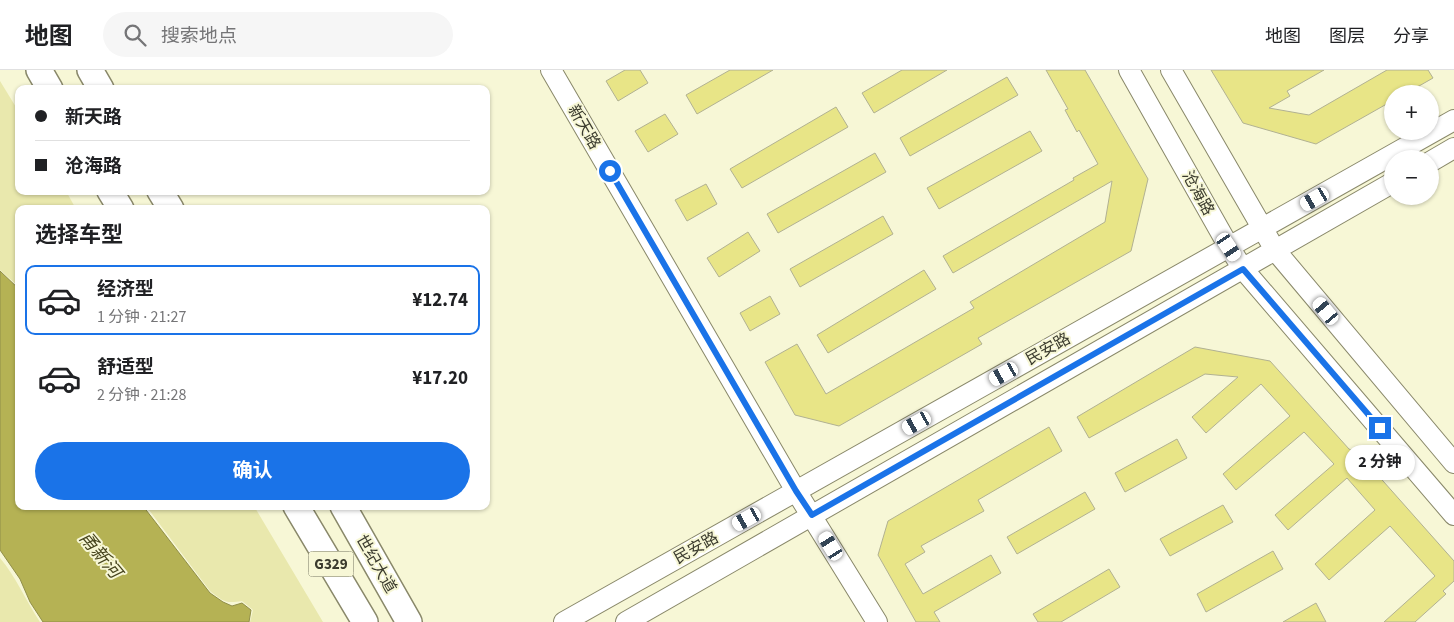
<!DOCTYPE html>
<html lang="zh">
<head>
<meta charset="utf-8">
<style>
	body { margin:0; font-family:"Source Sans 3","Noto Sans SC",sans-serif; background:#f6f6f6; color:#202124; height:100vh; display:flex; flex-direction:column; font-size:19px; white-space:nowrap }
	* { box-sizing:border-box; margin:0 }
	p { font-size:16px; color:#757577 }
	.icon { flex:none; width:28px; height:28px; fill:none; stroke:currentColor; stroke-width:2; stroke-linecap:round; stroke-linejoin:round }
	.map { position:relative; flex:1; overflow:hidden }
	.sheet { position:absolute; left:15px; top:135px; width:475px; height:305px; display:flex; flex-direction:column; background:#fff; border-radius:10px; box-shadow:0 1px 4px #0004 }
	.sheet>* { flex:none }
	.hud { position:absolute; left:15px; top:15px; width:475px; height:110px; border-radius:10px; box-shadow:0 1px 4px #0004; display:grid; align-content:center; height:110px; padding:0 20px; background:#fff }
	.tools { position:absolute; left:1384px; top:15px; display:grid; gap:10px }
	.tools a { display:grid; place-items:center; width:55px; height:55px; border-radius:50%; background:#fff; box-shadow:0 1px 4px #0004; font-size:25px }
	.end { position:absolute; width:22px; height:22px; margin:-11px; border:6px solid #1a73e8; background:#fff; box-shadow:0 0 0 2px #fff }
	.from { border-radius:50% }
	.bubble { position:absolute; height:35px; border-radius:18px; background:#fff; box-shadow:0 1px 4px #0004; font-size:16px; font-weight:700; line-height:35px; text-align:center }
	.car { position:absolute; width:15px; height:30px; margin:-15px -8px; border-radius:6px; box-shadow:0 0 4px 1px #0007; background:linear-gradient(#fff 24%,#345 0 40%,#fff 0 76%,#345 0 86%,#fff 0) }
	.hud b { display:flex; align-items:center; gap:18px; height:48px; font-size:19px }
	.hud b+b { border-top:1px solid #e0e0e0 }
	.hud i { width:12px; height:12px; background:#202124 }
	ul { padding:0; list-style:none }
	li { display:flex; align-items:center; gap:15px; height:70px; margin:0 10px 8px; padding:0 10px; border:2px solid transparent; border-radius:10px }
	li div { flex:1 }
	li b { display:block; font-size:19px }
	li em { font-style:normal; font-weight:700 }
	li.on { border-color:#1a73e8 }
	li>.icon { width:45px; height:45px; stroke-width:1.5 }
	h2 { padding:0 20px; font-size:22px; line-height:60px }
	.cta { display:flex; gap:10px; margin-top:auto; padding:10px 20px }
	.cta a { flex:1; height:58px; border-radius:30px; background:#1a73e8; color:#fff; font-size:20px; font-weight:700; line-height:58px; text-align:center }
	header { display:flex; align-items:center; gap:30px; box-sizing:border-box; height:70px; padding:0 25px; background:#fff; border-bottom:1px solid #e0e0e0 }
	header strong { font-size:24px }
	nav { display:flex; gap:28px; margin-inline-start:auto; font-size:18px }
	.search { width:350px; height:45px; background:#f6f6f6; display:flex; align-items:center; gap:12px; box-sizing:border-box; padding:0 18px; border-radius:28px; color:#757577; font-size:19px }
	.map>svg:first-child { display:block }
	.green { fill:#e9e8ad }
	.water { fill:#b5b254; stroke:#908e49 }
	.building { fill:#e8e587; stroke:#b1b192 }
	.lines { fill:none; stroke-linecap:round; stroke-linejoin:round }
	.secondary-casing { stroke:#89886a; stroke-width:22 }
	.highway-casing { stroke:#89886a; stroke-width:28 }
	.secondary { stroke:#fff; stroke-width:20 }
	.highway { stroke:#fff; stroke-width:25 }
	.route { stroke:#1a73e8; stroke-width:6 }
	.labels { text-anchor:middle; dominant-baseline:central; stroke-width:4; stroke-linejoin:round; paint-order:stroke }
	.shield { fill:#f7f7d6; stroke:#737360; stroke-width:1 }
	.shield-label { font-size:15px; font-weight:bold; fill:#3b3b2e }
	.street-label { font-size:16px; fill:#3b3b2e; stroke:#f7f7d6 }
	.water-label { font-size:18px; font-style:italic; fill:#46441d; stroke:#f7f7d6 }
</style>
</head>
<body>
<header>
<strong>地图</strong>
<div class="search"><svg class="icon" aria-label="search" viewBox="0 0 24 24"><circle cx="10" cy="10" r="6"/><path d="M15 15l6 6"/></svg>搜索地点</div>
<nav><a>地图</a><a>图层</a><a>分享</a></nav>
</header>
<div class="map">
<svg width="1454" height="552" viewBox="0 0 1454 552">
	<rect width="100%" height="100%" fill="#f7f7d6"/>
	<!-- green -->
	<path class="green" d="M0 11 19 42V121H66L76 139H19V217L0 200Z
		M146 436H254L323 552H250L253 540 242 531C225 534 223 531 210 521Z
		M0 488C16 507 26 531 40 552H0Z"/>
	<!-- water -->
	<path class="water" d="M0 201 19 219V436H143L210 523 223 532 232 536 242 533 251 540 249 552H43L30 532 20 509 0 480Z"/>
	<!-- building -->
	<path class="building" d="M625 0H640L648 13 618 31 606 11Z
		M730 0H773L697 44 686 25Z
		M902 0H947L874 43 862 23Z
		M1046 0H1085L1148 109 1131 181 978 268 982 274 839 356 795 345 765 292 797 274 826 324 974 238 970 232 1105 152 1112 111 953 203 943 186 1074 110 1073 108 1098 94 1079 60 1077 62 1065 40 1068 39Z
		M1211 0H1324L1287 21 1290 26 1269 38 1309 45 1387 0H1428L1433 8 1405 24H1392V31L1316 74 1243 53Z
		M1007 7 1018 25 910 86 900 68Z
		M836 37 848 57 742 118 730 99Z
		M665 44 678 64 648 82 635 61Z
		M1030 61 1042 81 939 139 927 118Z
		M875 83 886 102 778 163 767 144Z
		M706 114 717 134 687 151 675 130Z
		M883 146 893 164 800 217 790 199Z
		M748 162 760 181 719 207 707 188Z
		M924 200 936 219 828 283 817 265Z
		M770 226 780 244 750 261 740 243Z
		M1195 277 1270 291 1349 379 1360 385 1454 491V511L1443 521 1446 524 1415 552H1384L1435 506 1390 456 1329 510 1315 494 1375 440 1347 408 1288 460 1275 445 1334 394 1304 362 1236 420 1223 404 1290 346 1261 314 1206 363 1192 347 1238 307 1205 304 1089 368 1077 347Z
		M1049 357 1062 381 978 430 984 441 921 476 925 482 905 494 923 524 991 485 1001 503 934 542 940 552H916L878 485 888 451Z
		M1177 369 1187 388 1125 422 1115 403Z
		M1085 422 1095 439 1017 484 1007 467Z
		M1223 435 1233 452 1170 486 1160 469Z
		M1273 481 1283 499 1206 542 1197 524Z
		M1109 499 1120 517 1061 552H1038L1033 544Z
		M1316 533 1326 552H1283Z"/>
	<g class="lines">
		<defs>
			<path id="secondary" d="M551 0 796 421 877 552
				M1129 0 1229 177 1243 199 1454 445
				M1171 0 1275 180 1454 393
				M1430 92 1454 78
				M564 552 1454 50
				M626 552 1392 113"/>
			<path id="highway" d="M39 0 50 19
				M90 0 101 19
				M110 121 121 139
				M160 121 171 139
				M296 436 365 552
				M343 436 409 552"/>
		</defs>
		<!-- secondary casing -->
		<use href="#secondary" class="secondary-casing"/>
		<!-- highway casing -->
		<use href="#highway" class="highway-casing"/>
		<!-- secondary -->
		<use href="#secondary" class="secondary"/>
		<!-- highway -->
		<use href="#highway" class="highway"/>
	</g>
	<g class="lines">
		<!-- route -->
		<path class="route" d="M610 101 796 421 812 445 1243 199 1380 358"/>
	</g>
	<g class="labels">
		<!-- shield labels -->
		<rect class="shield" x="308.5" y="481.5" width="45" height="25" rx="4"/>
		<g class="shield-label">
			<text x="331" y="494">G329</text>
		</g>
		<!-- street labels -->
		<g class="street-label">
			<text transform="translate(584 57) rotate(60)">新天路</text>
			<text transform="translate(1198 123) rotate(61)">沧海路</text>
			<text transform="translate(1048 279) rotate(-29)">民安路</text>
			<text transform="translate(696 478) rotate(-29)">民安路</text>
			<text transform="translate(376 494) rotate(60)">世纪大道</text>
		</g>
		<!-- water labels -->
		<g class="water-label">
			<text transform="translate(100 485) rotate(50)">甬新河</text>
		</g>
	</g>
</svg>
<div class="tools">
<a>+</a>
<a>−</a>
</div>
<i class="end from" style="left:610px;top:101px"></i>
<i class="end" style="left:1380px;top:358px"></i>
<div class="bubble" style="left:1345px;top:375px;width:70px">2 分钟</div>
<i class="car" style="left:1315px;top:129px;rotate:240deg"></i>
<i class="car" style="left:1229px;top:177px;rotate:146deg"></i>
<i class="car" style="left:1326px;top:241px;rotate:320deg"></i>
<i class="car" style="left:1004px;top:304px;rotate:241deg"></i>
<i class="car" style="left:917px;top:353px;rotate:241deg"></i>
<i class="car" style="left:747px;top:449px;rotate:241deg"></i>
<i class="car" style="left:831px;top:476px;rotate:328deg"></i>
<div class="hud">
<b><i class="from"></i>新天路</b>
<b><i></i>沧海路</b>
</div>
<section class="sheet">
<h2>选择车型</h2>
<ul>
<li class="on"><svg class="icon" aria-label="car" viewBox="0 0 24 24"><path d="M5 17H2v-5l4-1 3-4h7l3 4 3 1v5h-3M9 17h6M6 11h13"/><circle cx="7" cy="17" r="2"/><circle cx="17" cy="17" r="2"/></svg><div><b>经济型</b><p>1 分钟 · 21:27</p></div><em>¥12.74</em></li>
<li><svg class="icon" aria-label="car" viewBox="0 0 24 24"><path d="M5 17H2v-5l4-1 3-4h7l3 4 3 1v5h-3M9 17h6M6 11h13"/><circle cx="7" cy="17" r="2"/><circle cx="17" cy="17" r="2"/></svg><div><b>舒适型</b><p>2 分钟 · 21:28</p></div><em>¥17.20</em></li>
</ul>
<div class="cta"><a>确认</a></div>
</section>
</div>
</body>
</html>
